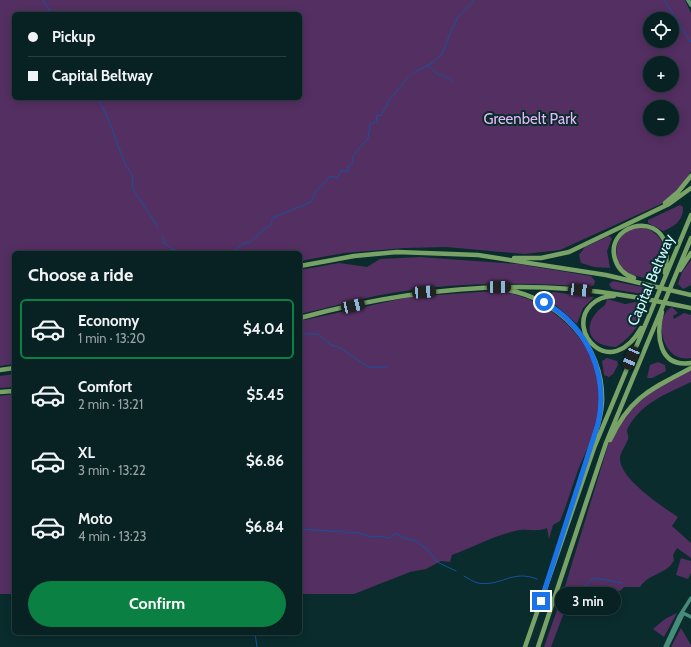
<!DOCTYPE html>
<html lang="en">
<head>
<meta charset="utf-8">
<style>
	body { margin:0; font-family:Cabin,sans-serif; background:#162e2f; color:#f1f3f6; height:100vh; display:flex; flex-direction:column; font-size:15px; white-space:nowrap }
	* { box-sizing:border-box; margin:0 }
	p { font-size:13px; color:#98a3a5 }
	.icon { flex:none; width:22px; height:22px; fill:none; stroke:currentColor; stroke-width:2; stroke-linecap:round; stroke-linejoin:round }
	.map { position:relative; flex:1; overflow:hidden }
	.sheet { position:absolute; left:12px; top:251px; width:290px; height:384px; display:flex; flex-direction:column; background:#082122; border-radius:6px; box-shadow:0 2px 10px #0003,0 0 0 1px #293e40 }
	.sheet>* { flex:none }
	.banner { position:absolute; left:12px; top:12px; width:290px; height:88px; border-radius:6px; box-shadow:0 2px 10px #0003,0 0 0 1px #293e40; display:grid; align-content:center; height:88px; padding:0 16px; background:#082122 }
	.tools { position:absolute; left:643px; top:12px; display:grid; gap:8px }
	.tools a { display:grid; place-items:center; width:36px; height:36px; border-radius:50%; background:#082122; box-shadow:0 2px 10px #0003,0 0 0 1px #293e40; font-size:20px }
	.end { position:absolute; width:18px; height:18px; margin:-9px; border:5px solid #1a73e8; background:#fff; box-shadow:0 0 0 2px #fff }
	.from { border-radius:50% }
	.bubble { position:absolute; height:28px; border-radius:14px; background:#082122; box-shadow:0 2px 10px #0003,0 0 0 1px #293e40; font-size:13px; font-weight:800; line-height:28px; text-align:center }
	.car { position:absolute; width:12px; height:24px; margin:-12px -6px; border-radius:5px; box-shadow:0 0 3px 1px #0007; background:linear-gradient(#222 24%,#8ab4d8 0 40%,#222 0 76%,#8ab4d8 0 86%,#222 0) }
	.banner b { display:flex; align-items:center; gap:14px; height:38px; font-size:15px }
	.banner b+b { border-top:1px solid #293e40 }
	.banner i { width:10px; height:10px; background:#f1f3f6 }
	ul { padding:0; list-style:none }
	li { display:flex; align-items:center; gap:12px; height:60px; margin:0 8px 6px; padding:0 8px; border:2px solid transparent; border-radius:6px }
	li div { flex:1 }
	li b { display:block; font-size:15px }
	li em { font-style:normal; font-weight:800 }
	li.on { border-color:#0b8043 }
	li>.icon { width:36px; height:36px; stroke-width:1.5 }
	h2 { padding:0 16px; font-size:18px; line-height:48px }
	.primary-button { display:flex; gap:8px; margin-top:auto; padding:8px 16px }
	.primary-button a { flex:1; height:46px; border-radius:24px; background:#0b8043; color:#fff; font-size:16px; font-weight:800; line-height:46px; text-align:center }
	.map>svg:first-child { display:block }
	.green { fill:#542f62; fill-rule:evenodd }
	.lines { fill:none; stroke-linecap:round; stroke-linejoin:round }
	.stream { stroke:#14529e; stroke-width:1 }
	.secondary { stroke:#478c7a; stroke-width:3.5 }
	.primary { stroke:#5d9672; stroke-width:4 }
	.highway { stroke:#79a366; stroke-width:4.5 }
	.route { stroke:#1a73e8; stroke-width:5 }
	.labels { text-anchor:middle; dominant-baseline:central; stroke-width:4; stroke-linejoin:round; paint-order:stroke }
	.park-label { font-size:15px; fill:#e5b7f7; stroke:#0a2c2d }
	.street-label { font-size:15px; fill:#cbfafa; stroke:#0a2c2d }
</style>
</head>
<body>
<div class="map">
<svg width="691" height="647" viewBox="0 0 691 647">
	<rect width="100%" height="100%" fill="#0a2c2d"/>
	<!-- green -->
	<path class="green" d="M0 0H685L691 13V171L682 186 661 204 560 250 525 254 446 247 405 248 344 253 300 261V253H14V364L0 366ZM14 14H300V98H14ZM650 19H672V41H650ZM650 63H672V85H650ZM650 107H672V129H650Z
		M680 205 683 207C684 220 674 227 663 231L648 223V220Z
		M641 227C659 231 667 244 663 262 662 269 660 276 654 281 645 277 635 277 627 272 613 262 613 242 626 232 630 229 637 228 641 227Z
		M609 236 612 238 607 251 610 268 594 267 581 263 579 255 585 247Z
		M420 257 518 264 591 276 595 281 594 285 590 287C522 282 454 282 386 294 357 299 329 308 300 314V270L339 263 367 267 380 259Z
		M691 260V285L683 289 678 284 682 272Z
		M613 281 642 287 651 290 652 294 648 295 612 289 609 284Z
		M493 291C552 295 607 347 600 410 597 431 586 450 578 470 572 487 567 504 560 521L553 525 549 539 547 528C538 532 529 529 520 530 497 534 474 547 452 555L450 562 441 561 426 569 410 572 354 594H300V321L409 297Z
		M553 292 594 297 583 308 577 324 551 301V294Z
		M607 299 625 304 636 302 648 305C641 322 633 336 616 347 584 346 582 321 605 305Z
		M672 307 678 313 673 316 674 319 684 313 691 315V358C661 364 653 316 672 307Z
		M607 358 617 361 618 365 613 374 609 377 604 375 602 361Z
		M658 362 665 365 666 371 652 378H647L650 365Z
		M691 368V382C666 394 639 404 627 430 627 434 629 436 628 439 626 446 620 452 620 459 620 479 663 507 678 517L672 526 691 543V558L677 548 673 555 674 560C668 574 649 573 640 587H624L620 591 613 590 611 597 601 596 592 591 584 594H571L551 647H544L563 593 609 442 620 419 636 401Z
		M14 374V387L0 388V376Z
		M14 394V594H0V396Z
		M681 558 691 561V573L688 579 676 575Z
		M677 613 664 637 653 629 665 619Z
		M681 628 691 645V647H671Z"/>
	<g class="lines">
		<!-- stream -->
		<path class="stream" d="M43 0 52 14
			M664 0 691 42
			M428 66C432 68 432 69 435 72 439 76 447 75 453 82
			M413 73 432 63 442 54 451 31 458 17 474 0
			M98 98 109 121 125 164 132 175 133 189 158 227
			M162 235 165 244 180 253
			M223 253 225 251 228 253
			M231 253 246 242 249 243 262 232 263 229C269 227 273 225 272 218L311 202 315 193 330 176 337 178 341 171H349L348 166 353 162 352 157 368 138 370 124 377 122 376 116 381 115 391 98 408 77
			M300 332 307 334H318L331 345 341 348 350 355 369 367H387
			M300 529 359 533 372 537 381 536 390 538 395 533 406 539 414 540 428 550 437 562 456 571
			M464 576C468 578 473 582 478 583 501 587 512 569 537 579
			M569 590 585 586 594 578 622 583
			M255 633 257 647"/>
		<!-- secondary -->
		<path class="secondary" d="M683 613 691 617
			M665 647 679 617 691 598
			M667 647 683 614"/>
		<!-- primary -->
		<path class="primary" d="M688 0 691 5"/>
		<!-- highway -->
		<path class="highway" d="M665 203 678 192 691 176
			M514 258H541L569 252 669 204 691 188
			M300 266 354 256 397 252 478 255 606 275 691 295
			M680 270 691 253
			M634 278C625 275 618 269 615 259 605 226 657 211 666 245 668 254 666 264 665 273
			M500 289C557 295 605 345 602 403 601 423 592 441 587 459
			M614 296C605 296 598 298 591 305 565 331 611 382 641 328
			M662 312C656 334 658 368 691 363
			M300 318C389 294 479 282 571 289 612 292 651 300 691 308
			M0 370 14 368
			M0 392 14 391
			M610 440C630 397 651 389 691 368
			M525 647 594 448 691 215
			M538 647 606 443 691 238"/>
	</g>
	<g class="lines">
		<!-- route -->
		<path class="route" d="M541 601 598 424C609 375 588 327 544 302"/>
	</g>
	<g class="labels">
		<!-- park labels -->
		<g class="park-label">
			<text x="530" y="119">Greenbelt Park</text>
		</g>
		<!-- street labels -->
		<g class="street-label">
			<text transform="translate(651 280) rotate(-67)">Capital Beltway</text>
		</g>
	</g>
</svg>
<div class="tools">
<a><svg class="icon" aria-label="locate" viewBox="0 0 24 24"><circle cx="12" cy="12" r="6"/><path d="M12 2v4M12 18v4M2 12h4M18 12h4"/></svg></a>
<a>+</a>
<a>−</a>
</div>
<i class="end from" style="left:544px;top:302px"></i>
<i class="end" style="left:541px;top:601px"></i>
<div class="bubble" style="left:555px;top:587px;width:66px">3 min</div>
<i class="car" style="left:499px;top:287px;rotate:89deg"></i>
<i class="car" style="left:580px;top:290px;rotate:96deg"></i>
<i class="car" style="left:424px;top:292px;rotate:86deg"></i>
<i class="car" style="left:353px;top:306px;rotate:77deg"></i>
<i class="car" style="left:631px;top:358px;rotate:203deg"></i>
<div class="banner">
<b><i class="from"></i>Pickup</b>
<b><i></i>Capital Beltway</b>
</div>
<section class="sheet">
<h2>Choose a ride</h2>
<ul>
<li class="on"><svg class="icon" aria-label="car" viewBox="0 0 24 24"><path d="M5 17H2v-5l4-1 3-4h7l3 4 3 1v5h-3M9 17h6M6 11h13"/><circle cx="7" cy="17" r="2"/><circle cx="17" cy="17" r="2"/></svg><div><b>Economy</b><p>1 min · 13:20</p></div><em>$4.04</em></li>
<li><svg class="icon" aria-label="car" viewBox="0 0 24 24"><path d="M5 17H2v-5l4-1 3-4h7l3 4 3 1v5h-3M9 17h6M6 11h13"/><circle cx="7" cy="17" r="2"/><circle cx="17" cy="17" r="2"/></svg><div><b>Comfort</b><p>2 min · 13:21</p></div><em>$5.45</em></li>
<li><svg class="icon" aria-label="car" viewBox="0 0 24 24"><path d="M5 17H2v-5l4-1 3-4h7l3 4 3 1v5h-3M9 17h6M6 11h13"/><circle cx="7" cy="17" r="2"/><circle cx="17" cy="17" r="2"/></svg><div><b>XL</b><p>3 min · 13:22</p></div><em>$6.86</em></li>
<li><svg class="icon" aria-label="car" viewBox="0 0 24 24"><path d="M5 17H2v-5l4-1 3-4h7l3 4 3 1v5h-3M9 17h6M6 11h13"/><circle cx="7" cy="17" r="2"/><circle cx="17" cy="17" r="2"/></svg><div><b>Moto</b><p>4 min · 13:23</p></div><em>$6.84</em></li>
</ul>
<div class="primary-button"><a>Confirm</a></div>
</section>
</div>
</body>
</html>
